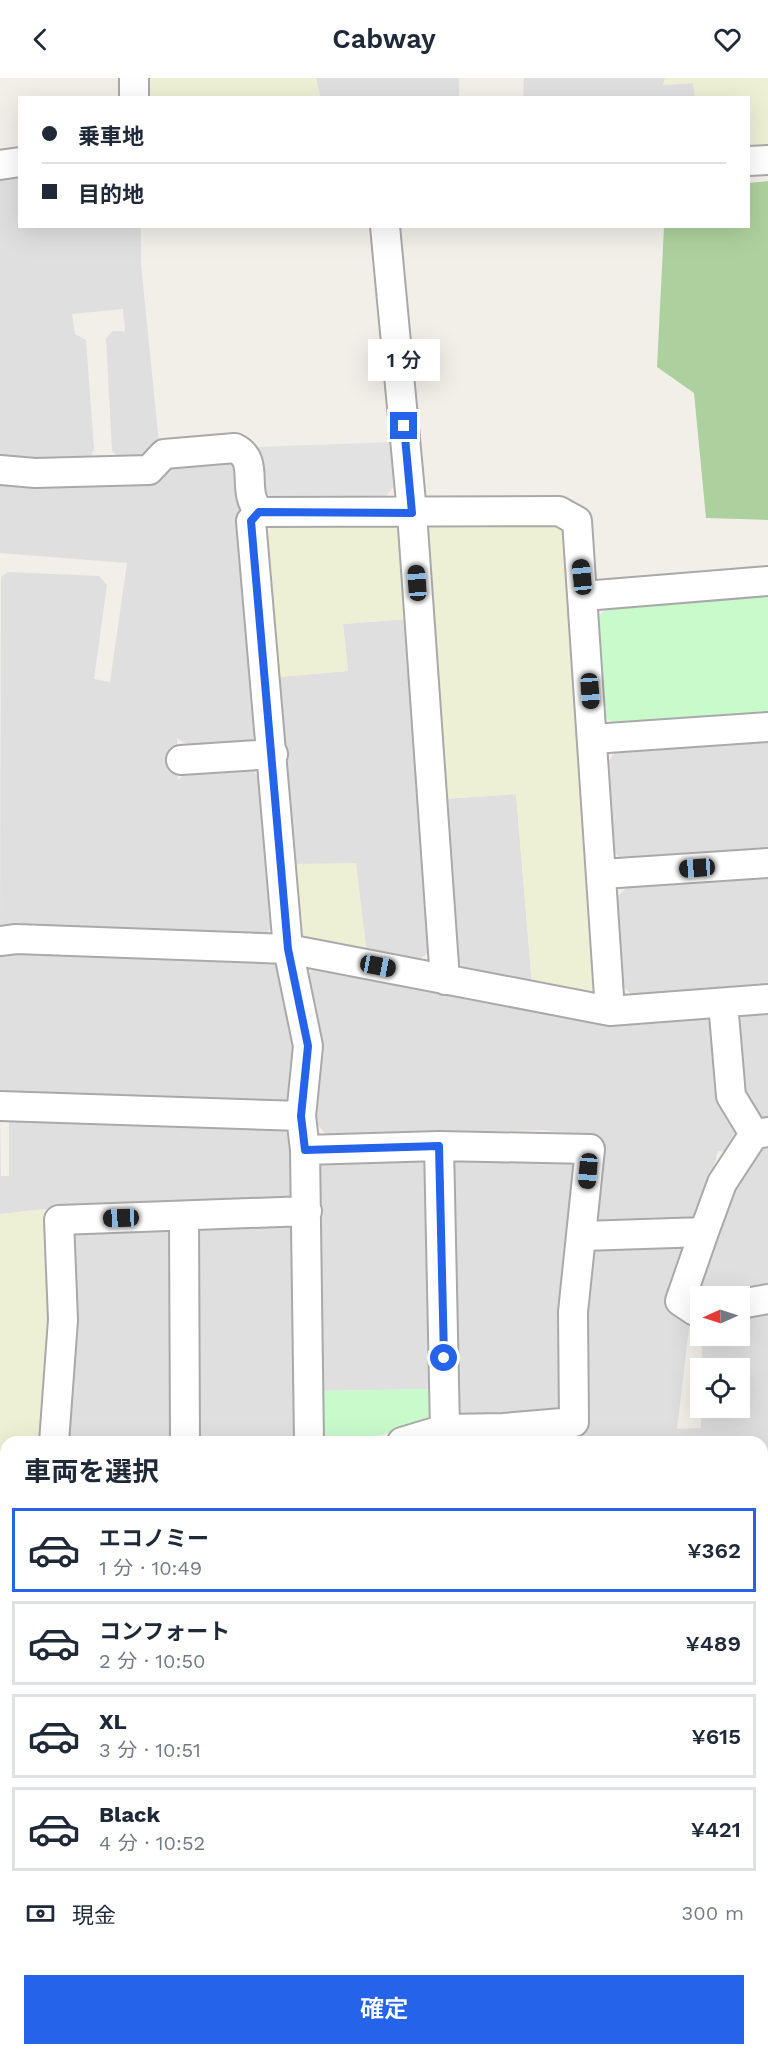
<!DOCTYPE html>
<html lang="ja">
<head>
<meta charset="utf-8">
<style>
	body { margin:0; font-family:"Work Sans","Noto Sans JP",sans-serif; background:#f2f2f3; color:#1f2937; height:100vh; display:flex; flex-direction:column; font-size:22px; white-space:nowrap }
	* { box-sizing:border-box; margin:0 }
	p { font-size:20px; color:#747a83 }
	.icon { flex:none; width:33px; height:33px; fill:none; stroke:currentColor; stroke-width:2; stroke-linecap:round; stroke-linejoin:round }
	.map { position:relative; flex:1; overflow:hidden }
	.sheet { position:absolute; left:0px; top:1358px; width:768px; height:620px; display:flex; flex-direction:column; background:#fff; border-radius:18px 18px 0 0; box-shadow:0 6px 24px #0002 }
	.sheet>* { flex:none }
	.guide { position:absolute; left:18px; top:18px; width:732px; height:132px; border-radius:0px; box-shadow:0 6px 24px #0002; display:grid; align-content:center; height:132px; padding:0 24px; background:#fff }
	.needle { width:39px; rotate:267deg }
	.tools { position:absolute; left:690px; top:1208px; display:grid; gap:12px }
	.tools a { display:grid; place-items:center; width:60px; height:60px; border-radius:0px; background:#fff; box-shadow:0 6px 24px #0002; font-size:30px }
	.end { position:absolute; width:27px; height:27px; margin:-14px; border:8px solid #2563eb; background:#fff; box-shadow:0 0 0 3px #fff }
	.from { border-radius:50% }
	.bubble { position:absolute; height:42px; border-radius:0px; background:#fff; box-shadow:0 6px 24px #0002; font-size:20px; font-weight:600; line-height:42px; text-align:center }
	.car { position:absolute; width:18px; height:36px; margin:-18px -9px; border-radius:8px; box-shadow:0 0 4px 2px #0007; background:linear-gradient(#222 24%,#8ab4d8 0 40%,#222 0 76%,#8ab4d8 0 86%,#222 0) }
	.guide b { display:flex; align-items:center; gap:21px; height:57px; font-size:22px }
	.guide b+b { border-top:2px solid #e0e1e3 }
	.guide i { width:15px; height:15px; background:#1f2937 }
	ul { padding:0; list-style:none }
	li { display:flex; align-items:center; gap:18px; height:84px; margin:0 12px 9px; padding:0 12px; border:3px solid #e0e1e3; border-radius:0px }
	li div { flex:1 }
	li b { display:block; font-size:22px }
	li em { font-style:normal; font-weight:600 }
	li.active { border-color:#2563eb }
	li>.icon { width:54px; height:54px; stroke-width:1.5 }
	h2 { padding:0 24px; font-size:27px; line-height:72px }
	.pay { display:flex; align-items:center; gap:15px; height:66px; padding:0 24px; font-size:22px }
	.pay p { margin-inline-start:auto }
	.cta { display:flex; gap:12px; margin-top:auto; padding:12px 24px }
	.cta a { flex:1; height:69px; border-radius:0px; background:#2563eb; color:#fff; font-size:24px; font-weight:600; line-height:69px; text-align:center }
	header { display:flex; justify-content:space-between; align-items:center; height:78px; padding:0 24px; background:#fff; font-size:27px; font-weight:600 }
	.map>svg:first-child { display:block }
	.residential { fill:#e0dfdf }
	.commercial { fill:#f2dad9 }
	.farmland { fill:#eef0d5 }
	.forest { fill:#add19e }
	.park { fill:#c8facc }
	.parking { fill:#e2e2e2 }
	.lines { fill:none; stroke-linecap:round; stroke-linejoin:round }
	.river { stroke:#aad3df; stroke-width:48 }
	.street-casing { stroke:#a9a9a9; stroke-width:32 }
	.secondary-casing { stroke:#707d05; stroke-width:36 }
	.street { stroke:#fff; stroke-width:28 }
	.secondary { stroke:#f7fabf; stroke-width:33 }
	.route { stroke:#2563eb; stroke-width:8 }
</style>
</head>
<body>
<header><svg class="icon" aria-label="back" viewBox="0 0 24 24"><path d="M15 5l-7 7 7 7"/></svg>Cabway<svg class="icon" aria-label="heart" viewBox="0 0 24 24"><path d="M12 20l-8-8c-3-5 5-10 8-4 3-6 11-1 8 4z"/></svg></header>
<div class="map">
<svg width="768" height="1976" viewBox="0 0 768 1976">
	<rect width="100%" height="100%" fill="#f2efe9"/>
	<!-- residential -->
	<path class="residential" d="M316 0H459V19H320Z
		M524 0H665L663 7 693 5 695 19 523 20Z
		M19 91 20 148 141 149V186L159 365 140 382 125 384 112 373 106 260 113 253H125L123 231 72 236 75 256 86 262 94 371 90 380 0 379V95Z
		M227 381 240 395 256 657 246 666 189 668 177 660 178 702 192 689 246 686 259 699 273 844 264 863 0 855 1 499 8 494 99 498 107 507 94 601 110 604 127 485 0 475V403L158 406 172 384Z
		M407 541 433 870 416 885 367 876 291 786 279 599 348 593 343 546Z
		M768 659V773L623 783 612 771 608 684 618 670Z
		M516 716 532 906 465 893 454 878 444 721Z
		M768 796V910L636 920 621 907 616 821 630 805Z
		M0 872 266 879 279 885 295 969V1025L0 1019Z
		M314 889 703 939 714 948 744 1061 729 1074 718 1073 699 1144 607 1149 593 1135 602 1061 542 1052 329 1059 312 1041 305 901Z
		M768 934V1041L758 1039 739 1014 734 951 745 935Z
		M0 1036 1 1098H9V1036L284 1045 290 1053 294 1114 287 1125 66 1129 0 1136Z
		M768 1068V1212L733 1218H700V1223L691 1215 752 1071Z
		M456 1079 570 1080 579 1092 558 1233 562 1325 554 1335 462 1342 453 1333 447 1091Z
		M325 1081H418L428 1088 433 1311 320 1313 317 1088Z
		M286 1141 295 1149 299 1363H195V1153L200 1145Z
		M169 1147 176 1154 177 1363 62 1364 67 1159 80 1150Z
		M677 1162 684 1172 690 1242 677 1351 701 1350V1329H740V1290H702V1257H740V1234L768 1229V1481L762 1483V1364H529L532 1360 572 1361 589 1342 587 1233 596 1165Z
		M0 1532 6 1533V1634L0 1635Z"/>
	<!-- commercial -->
	<path class="commercial" d="M762 1829H768V1902L762 1931Z
		M395 1971H562L561 1976H393Z
		M588 1971H754L752 1976H586Z"/>
	<!-- farmland -->
	<path class="farmland" d="M143 0H316L320 19H143Z
		M665 0H768V72L749 74 748 20 695 19 693 5 663 7Z
		M386 445 402 455 407 541 343 546 348 593 279 599 268 456 276 446Z
		M435 445H555L565 453 597 907 586 916 532 906 516 716 444 721 426 456Z
		M356 785 367 876 309 863 298 850 291 786Z
		M44 1131 55 1201 44 1363 6 1364V1533L0 1532V1136Z"/>
	<!-- forest -->
	<path class="forest" d="M768 103V442L706 440 694 315 657 289 664 149 748 148 749 105Z"/>
	<!-- park -->
	<path class="park" d="M768 517V637L616 647 603 637 594 542 609 529Z
		M433 1311 434 1332 425 1345 356 1363H321L320 1313Z"/>
	<!-- parking -->
	<path class="parking" d="M390 364 395 407 385 419 277 423 263 412 259 369Z"/>
	<g class="lines">
		<!-- river -->
		<path class="river" d="M762 1749 768 1748
			M0 1823 6 1822"/>
		<defs>
			<path id="street" d="M134 0V20
				M748 83 768 82
				M0 87 20 84
				M385 148 412 435 445 902
				M0 392 35 395 149 392 164 376 235 370C261 383 240 411 259 434
				M584 518 768 503
				M593 661 768 649
				M181 682 273 676
				M603 796 768 785
				M0 863 16 861 288 871 610 933 768 921
				M723 925 731 1018 754 1056
				M0 1028 301 1038
				M439 1068 445 1351
				M305 1072 309 1364
				M184 1139 185 1364
				M583 1158 704 1154 722 1105 754 1056 768 1054
				M740 1226 768 1221
				M700 1233H695L680 1223 704 1154
				M54 1364 63 1242 59 1142 307 1133
				M402 1364 445 1351 504 1350 574 1344 573 1234 590 1071 439 1068 305 1072 301 1038 308 968 288 871 251 443 259 434 559 433 577 443 610 933
				M762 1630 768 1629
				M762 1808 768 1807
				M0 1879H6"/>
			<path id="secondary" d="M762 1501 768 1499
				M0 1656 6 1655"/>
		</defs>
		<!-- street casing -->
		<use href="#street" class="street-casing"/>
		<!-- secondary casing -->
		<use href="#secondary" class="secondary-casing"/>
		<!-- street -->
		<use href="#street" class="street"/>
		<!-- secondary -->
		<use href="#secondary" class="secondary"/>
	</g>
	<g class="lines">
		<!-- route -->
		<path class="route" d="M404 348 412 435 259 434 251 443 288 871 308 968 301 1038 305 1072 439 1068 444 1280"/>
	</g>
</svg>
<div class="tools">
<a><svg class="needle" viewBox="-14 -14 28 28"><path d="M0-13l5 13h-10z" fill="#e53935"/><path d="M0 13l5-13h-10z" fill="#747a83"/></svg></a>
<a><svg class="icon" aria-label="locate" viewBox="0 0 24 24"><circle cx="12" cy="12" r="6"/><path d="M12 2v4M12 18v4M2 12h4M18 12h4"/></svg></a>
</div>
<i class="end from" style="left:444px;top:1280px"></i>
<i class="end" style="left:404px;top:348px"></i>
<div class="bubble" style="left:368px;top:261px;width:72px">1 分</div>
<i class="car" style="left:582px;top:499px;rotate:354deg"></i>
<i class="car" style="left:417px;top:505px;rotate:356deg"></i>
<i class="car" style="left:590px;top:613px;rotate:176deg"></i>
<i class="car" style="left:697px;top:790px;rotate:266deg"></i>
<i class="car" style="left:378px;top:888px;rotate:101deg"></i>
<i class="car" style="left:588px;top:1093px;rotate:185deg"></i>
<i class="car" style="left:121px;top:1140px;rotate:268deg"></i>
<div class="guide">
<b><i class="from"></i>乗車地</b>
<b><i></i>目的地</b>
</div>
<section class="sheet">
<h2>車両を選択</h2>
<ul>
<li class="active"><svg class="icon" aria-label="car" viewBox="0 0 24 24"><path d="M5 17H2v-5l4-1 3-4h7l3 4 3 1v5h-3M9 17h6M6 11h13"/><circle cx="7" cy="17" r="2"/><circle cx="17" cy="17" r="2"/></svg><div><b>エコノミー</b><p>1 分 · 10:49</p></div><em>¥362</em></li>
<li><svg class="icon" aria-label="car" viewBox="0 0 24 24"><path d="M5 17H2v-5l4-1 3-4h7l3 4 3 1v5h-3M9 17h6M6 11h13"/><circle cx="7" cy="17" r="2"/><circle cx="17" cy="17" r="2"/></svg><div><b>コンフォート</b><p>2 分 · 10:50</p></div><em>¥489</em></li>
<li><svg class="icon" aria-label="car" viewBox="0 0 24 24"><path d="M5 17H2v-5l4-1 3-4h7l3 4 3 1v5h-3M9 17h6M6 11h13"/><circle cx="7" cy="17" r="2"/><circle cx="17" cy="17" r="2"/></svg><div><b>XL</b><p>3 分 · 10:51</p></div><em>¥615</em></li>
<li><svg class="icon" aria-label="car" viewBox="0 0 24 24"><path d="M5 17H2v-5l4-1 3-4h7l3 4 3 1v5h-3M9 17h6M6 11h13"/><circle cx="7" cy="17" r="2"/><circle cx="17" cy="17" r="2"/></svg><div><b>Black</b><p>4 分 · 10:52</p></div><em>¥421</em></li>
</ul>
<div class="pay"><svg class="icon" aria-label="cash" viewBox="0 0 24 24"><path d="M3 7h18v10H3z"/><circle cx="12" cy="12" r="2"/></svg>現金<p>300 m</p></div>
<div class="cta"><a>確定</a></div>
</section>
</div>
</body>
</html>
